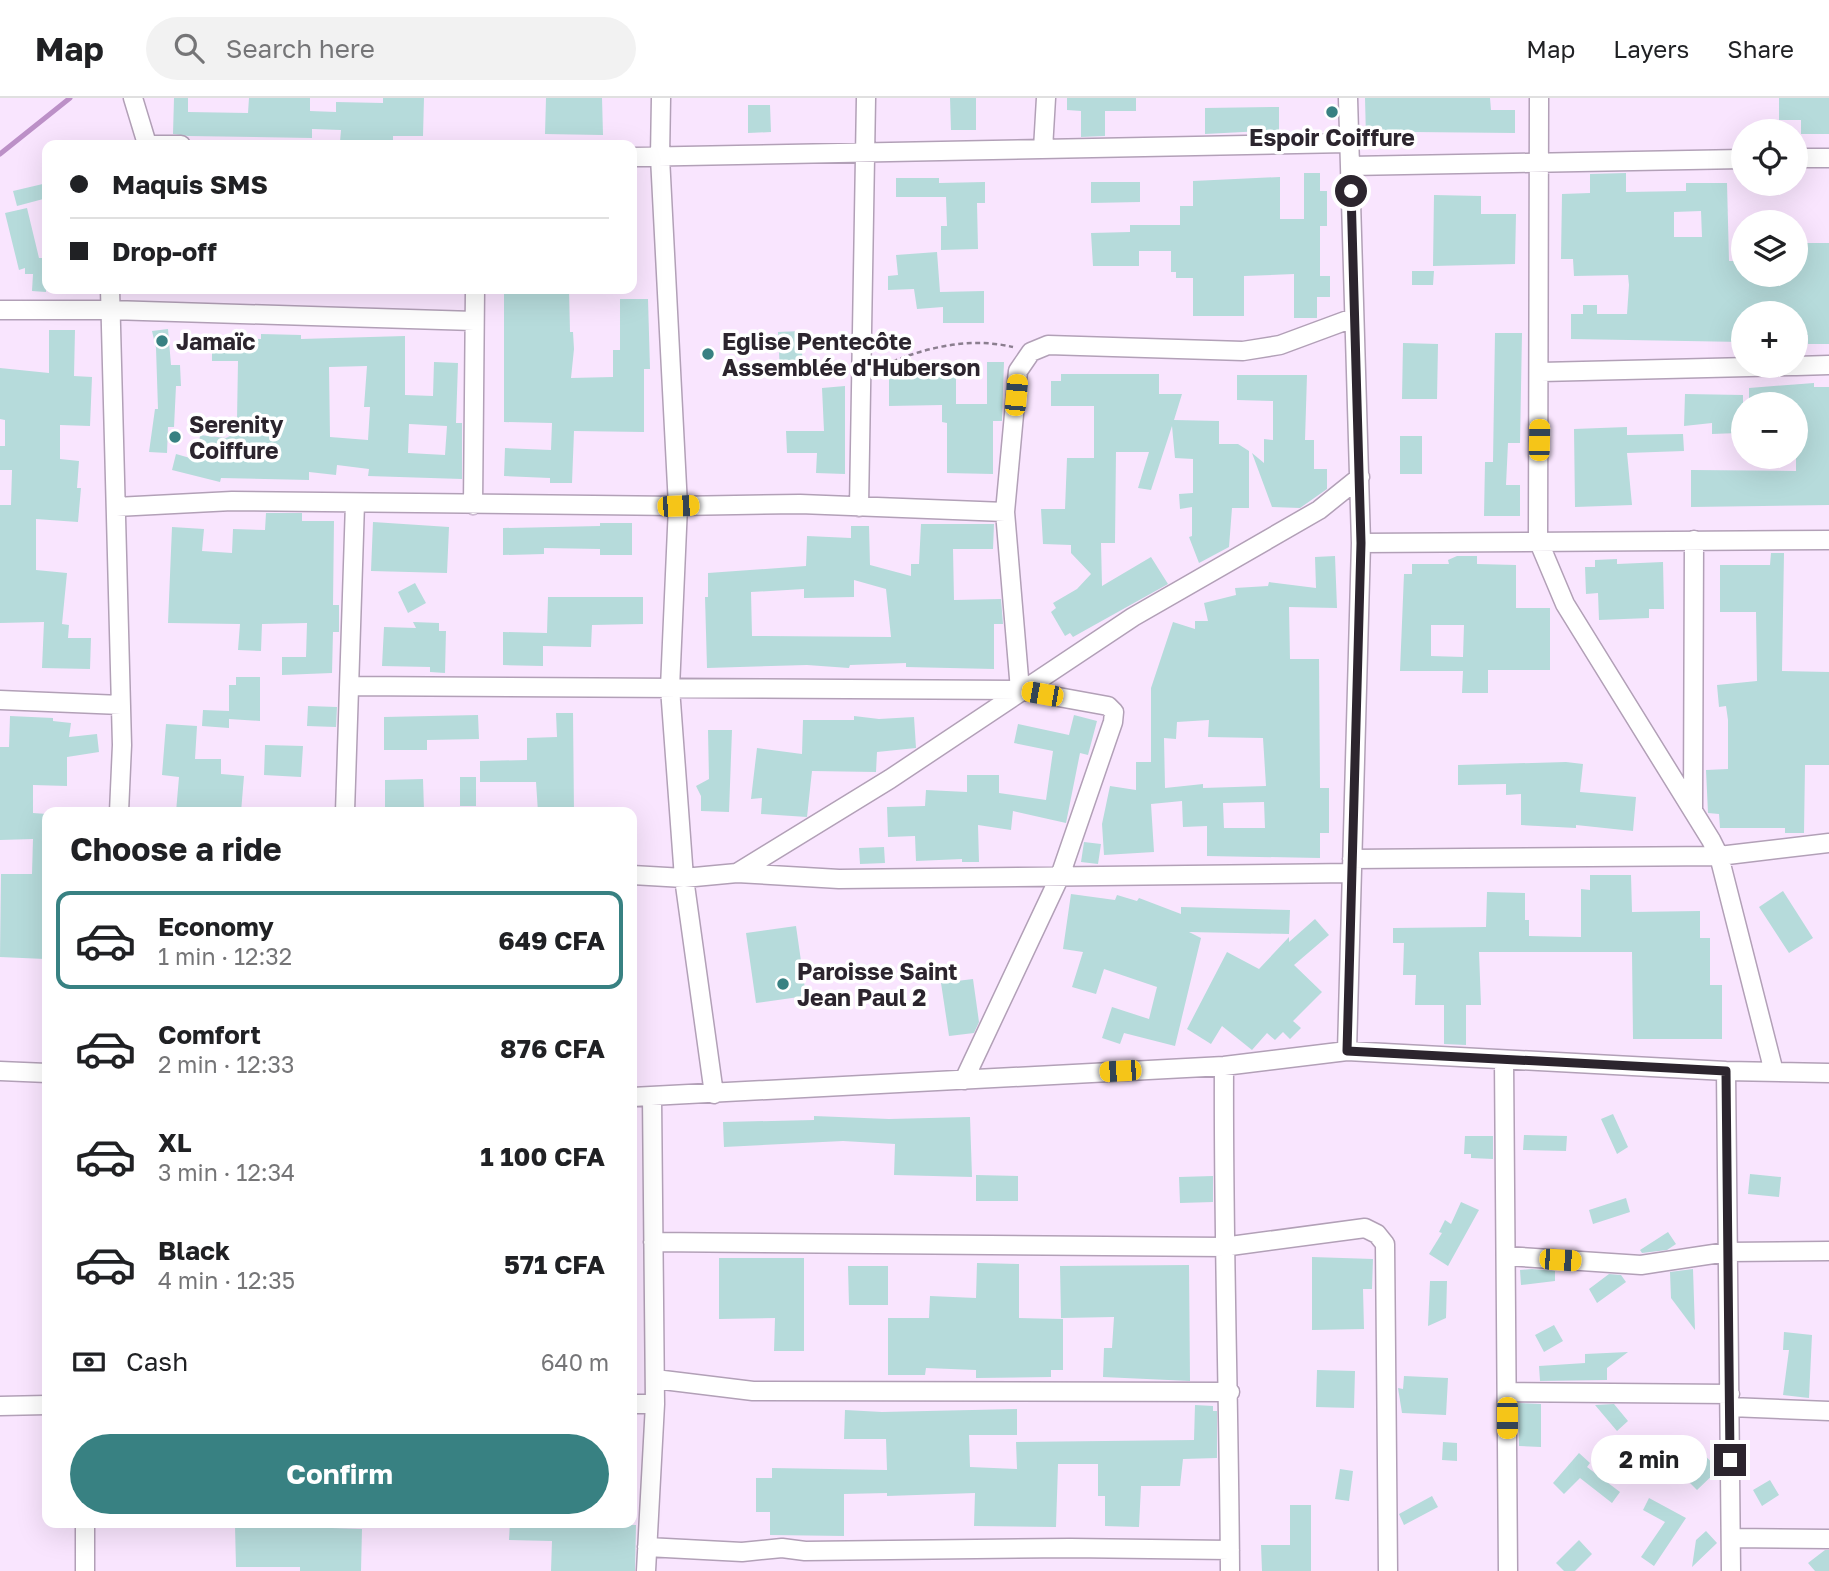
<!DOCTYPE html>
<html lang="en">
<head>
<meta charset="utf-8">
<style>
	body { margin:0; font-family:"Golos Text",sans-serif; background:#f2f2f2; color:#202124; height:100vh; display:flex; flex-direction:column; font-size:26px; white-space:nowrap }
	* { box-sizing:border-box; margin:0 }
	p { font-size:23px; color:#757577 }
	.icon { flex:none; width:38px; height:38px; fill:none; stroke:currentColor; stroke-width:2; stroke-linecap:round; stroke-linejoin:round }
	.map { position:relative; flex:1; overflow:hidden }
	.sheet { position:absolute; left:42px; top:709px; width:595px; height:721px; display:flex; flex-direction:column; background:#fff; border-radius:14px; box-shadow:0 7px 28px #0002 }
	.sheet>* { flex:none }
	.hud { position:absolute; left:42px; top:42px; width:595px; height:154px; border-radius:14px; box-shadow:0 7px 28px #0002; display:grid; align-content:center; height:154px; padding:0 28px; background:#fff }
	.tools { position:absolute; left:1731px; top:21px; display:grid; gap:14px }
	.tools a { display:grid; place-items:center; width:77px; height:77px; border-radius:50%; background:#fff; box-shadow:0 7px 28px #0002; font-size:35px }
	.end { position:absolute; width:32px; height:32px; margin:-16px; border:9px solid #2c252e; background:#fff; box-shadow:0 0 0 4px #fff }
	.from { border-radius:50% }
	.bubble { position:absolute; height:49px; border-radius:24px; background:#fff; box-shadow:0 7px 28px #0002; font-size:23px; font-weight:700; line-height:49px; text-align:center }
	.car { position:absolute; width:21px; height:42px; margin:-21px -10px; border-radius:9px; box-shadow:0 0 5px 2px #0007; background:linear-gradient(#f5c518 24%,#345 0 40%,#f5c518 0 76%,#345 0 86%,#f5c518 0) }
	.hud b { display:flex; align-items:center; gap:24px; height:66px; font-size:26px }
	.hud b+b { border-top:2px solid #e0e0e0 }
	.hud i { width:18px; height:18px; background:#202124 }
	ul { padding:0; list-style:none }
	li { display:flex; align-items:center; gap:21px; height:98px; margin:0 14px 10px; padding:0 14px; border:4px solid transparent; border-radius:14px }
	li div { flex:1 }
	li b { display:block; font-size:26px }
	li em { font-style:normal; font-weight:700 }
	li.selected { border-color:#388182 }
	li>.icon { width:63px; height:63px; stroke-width:1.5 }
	h2 { padding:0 28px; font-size:32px; line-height:84px }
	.pay { display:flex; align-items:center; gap:18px; height:77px; padding:0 28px; font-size:26px }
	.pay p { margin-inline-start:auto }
	.action { display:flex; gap:14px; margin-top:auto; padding:14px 28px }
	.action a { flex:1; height:80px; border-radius:42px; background:#388182; color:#fff; font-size:28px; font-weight:700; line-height:80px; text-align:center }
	header { display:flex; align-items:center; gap:42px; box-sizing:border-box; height:98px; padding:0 35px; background:#fff; border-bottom:2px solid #e0e0e0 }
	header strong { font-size:33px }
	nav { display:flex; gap:38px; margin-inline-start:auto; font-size:24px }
	.search { width:490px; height:63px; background:#f2f2f2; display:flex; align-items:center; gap:18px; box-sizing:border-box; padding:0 24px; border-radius:38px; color:#757577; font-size:26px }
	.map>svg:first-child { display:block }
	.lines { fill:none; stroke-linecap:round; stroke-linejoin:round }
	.stream { stroke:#bc90c7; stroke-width:5 }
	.building { fill:#b6dbdb; fill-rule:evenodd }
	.minor-casing { stroke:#b2a0b7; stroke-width:21 }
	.path { stroke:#8b7e8f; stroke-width:2.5; stroke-dasharray:5 3.5; stroke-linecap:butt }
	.minor { stroke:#fff; stroke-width:18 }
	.route { stroke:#2c252e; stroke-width:9 }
	.poi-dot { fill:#388182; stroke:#fff; stroke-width:2.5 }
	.labels { text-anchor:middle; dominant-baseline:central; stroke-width:7; stroke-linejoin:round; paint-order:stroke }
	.poi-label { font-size:23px; font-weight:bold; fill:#2c252e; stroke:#fff; text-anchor:start }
</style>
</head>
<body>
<header>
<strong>Map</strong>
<div class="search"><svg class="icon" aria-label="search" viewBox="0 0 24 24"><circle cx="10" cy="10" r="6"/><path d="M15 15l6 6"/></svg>Search here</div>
<nav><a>Map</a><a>Layers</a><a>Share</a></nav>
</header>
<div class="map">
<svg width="1829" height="1473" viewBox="0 0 1829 1473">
	<rect width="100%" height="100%" fill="#f9e5fe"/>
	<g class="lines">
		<!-- stream -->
		<path class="stream" d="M0 56 70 0"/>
	</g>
	<!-- building -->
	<path class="building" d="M174 0H188V14L248 15 249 0H310V13L336 14V4L383 5V0H424L423 38H393V45L340 44 341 32 312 31V40L188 38 173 36Z
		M546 0H602L603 37 545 36Z
		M950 0H976V32H951Z
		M1067 0H1136V13H1105V38L1081 39V13L1067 12Z
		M1365 0H1490L1491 12H1515V35L1413 34V40H1366Z
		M1779 0H1829V36H1801V22H1779Z
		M748 7H770L771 34 748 35Z
		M1279 9V32L1205 36V10Z
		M1304 75H1320V93H1327V128H1320V178H1330V199H1317V220H1294V176L1244 178V218H1193V180H1176V174H1171V153H1139V168H1093L1091 135 1130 134V127H1180V108H1193V83L1280 79V121H1304Z
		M1626 75V94L1686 93V85H1727L1729 163H1743V177H1796V145H1829V246H1808V237H1796V215H1743V244L1571 241V216H1583V207H1597V216H1627L1629 187 1628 177 1574 178 1573 161H1561L1562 96 1590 95V76ZM1701 113 1702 139H1674V114Z
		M896 80H939V85L985 84V105H977L978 151 941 152V128H947L946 99H896Z
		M1091 84H1140V104L1091 105Z
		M47 85V100L17 108 13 93Z
		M1434 97 1481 98V116H1516L1515 166 1433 168Z
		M27 110 39 160H47L46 194 32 193 33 176H25V170L19 172 5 115Z
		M937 154 940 194 984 193V225H943V209L917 211 914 191 888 192V178L898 177 896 157Z
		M1412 173H1434L1433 187H1412Z
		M504 191H569L570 234H573L574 251 571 280 613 279V252H620V201H648L650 271H644V334L574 333 572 385H550V380L504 378 505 350 551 352 552 325 504 324Z
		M168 231 171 267H180L181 288H176L174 329H168L167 355 149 354 155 311H158L156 250 152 233Z
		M49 232H75L74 278 92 279 90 328 60 327V361L79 363 77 390H81L78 424 36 421V472L67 475 62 526 69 527 68 540H91L90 571 42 570 44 524 0 525V407H11L12 372H0V348H5V322L0 321V270L49 275Z
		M801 233 803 274 780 275 778 234Z
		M1495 235H1522L1520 345H1508L1506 387H1520V418H1484L1485 364H1493Z
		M261 236 301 237V241L405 238V297L433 298 434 264 458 265 456 325H462V381L368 378 369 371 337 367 336 377 309 374V382L221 380 220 384 172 372 176 356 197 362 200 337 226 340 230 338 231 322H237L238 263H212V240L261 241ZM367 268 364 309H370L368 342 330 339 329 269ZM409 326 447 328 445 357 408 355Z
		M1403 245 1438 246 1437 301H1402Z
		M987 264H1004L1002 323H993V376L947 375V325L942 324V307L889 308V273H956V306H987Z
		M1061 276H1159V296H1182L1174 322 1219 323V346H1238L1249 353V410H1232L1229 449 1199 465 1189 439 1192 438V409L1180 411 1179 396 1193 395V361L1175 360 1172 328 1151 392 1138 390 1149 354H1116L1115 445H1101L1102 488 1151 459 1168 486 1073 539 1070 535 1065 538 1051 514 1056 510 1053 505 1077 491 1091 476 1071 455V447L1043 446 1041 411H1065L1067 360H1094V308H1051V283H1061Z
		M1237 277H1307L1305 342H1314V371H1327V391L1300 410 1272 409 1252 355 1264 365V341L1273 342V303L1237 302Z
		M1814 285V289H1829V407L1691 409V372L1796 373V306H1749V290Z
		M845 288V376L816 375 817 355H787L786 333H824L822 290Z
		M1685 296 1743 297V321H1738V335L1712 336V325L1684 328Z
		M1627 329V337L1683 336 1684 353 1627 355 1632 407 1575 409 1574 331Z
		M1400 338H1422V376H1400Z
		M266 415H302V423H334L333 507H339V534H333L332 575 282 577V559H306L307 525 262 526 261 553 238 552 240 526 168 525 172 429 204 431 202 453 232 455 233 431 265 432Z
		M373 424 449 429 447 475 371 473Z
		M600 425H632V457H600V451L544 450V456L503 457V430L600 428Z
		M921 426H994L993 451H953L954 502 1001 501 1003 526H994V571L906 569V565L850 567 849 570 807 567 707 570 705 499H708V475L806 468 807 438 851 440V428H869L870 467 911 478V466H919ZM854 482 886 491 891 539 752 538 751 494 804 491V500L854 499Z
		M1771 455H1784L1782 573 1829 574V667H1805L1804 735H1785V730H1720L1719 716 1708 715 1706 672 1728 671V622L1726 608 1719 609 1717 587 1757 583 1756 514H1720V467H1770Z
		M1335 458 1337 510 1289 509 1290 561H1319L1320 690H1329V735H1320V760L1207 758V728L1183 729 1182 703 1151 706 1154 754 1104 757 1102 726 1110 688 1136 692V664H1151V590L1173 524 1195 531V523H1208L1204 505 1236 497 1235 490 1268 488 1269 484 1316 490 1315 459ZM1209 622 1208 639 1263 640 1266 688 1203 690V686L1165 690 1164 640 1176 641 1177 624ZM1264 704 1265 730H1224L1223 705Z
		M1457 458H1477V466L1516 467V510H1550V572H1488V595H1462L1463 573H1400L1404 476H1412V466H1449L1448 462ZM1431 527H1464L1463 559 1431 558Z
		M1617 461V466L1663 464 1664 511H1649V520L1599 522 1598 495 1586 496 1585 469H1595V462Z
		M415 485 426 505 408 515 398 494Z
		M548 499H643V526L592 527 591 549 543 548V568L503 567V534L547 535Z
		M413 524 439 525V533H446L445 575 430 574V569L382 568 384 529 416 530Z
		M236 579H260V623L229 621V630L202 628 203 612 229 613V587H236Z
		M308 608 337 609 336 629 307 628Z
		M556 615H573L574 714H538L536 684H480V663L527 662V640L557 639Z
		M478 617 479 641 427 642V652H384V619Z
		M1074 617 1097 623 1088 657 1080 655 1066 725 1013 713 1011 732 978 727 979 764H962V761L916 763 915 738 888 739 887 709 925 708 926 692 967 694V677H999V695L1046 702 1053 653 1014 645 1018 626 1069 637Z
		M10 618 53 620V623L71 625 69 639 97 636 99 654 67 659V688L33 687V715L47 716 45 861 0 859 1 776H32L33 741 0 742V649H9Z
		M854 618 879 621 914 619 916 650 877 654 876 674 812 673 807 719 761 716 762 700 751 701 757 650 802 656 803 622H854Z
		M166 626 197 628 195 661H221V676L244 678 241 714H176L179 679 162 677Z
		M708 632H732L729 714 701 713V698L696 688 709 681Z
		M265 647 303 648 301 679 264 677Z
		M1566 664 1583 666 1580 694 1636 699 1633 733 1576 727V730L1521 727V696L1506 697V686L1458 687V667Z
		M460 679H476V708H460Z
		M423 681 424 712 385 713V682Z
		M1084 744 1101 746 1098 766 1081 764Z
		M884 749 885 765 860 766 859 750Z
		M1590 777H1631L1632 814 1700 813V840H1710V887H1722V941H1633L1632 854H1479L1481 907H1466V947L1444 946V907H1415L1416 877H1403L1404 845H1393V830L1486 829 1487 794 1525 795V822H1529V838L1581 839V791L1590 792Z
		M1783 793 1813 840 1789 855 1759 809Z
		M1071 796 1115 802 1117 797 1137 803 1139 800 1181 816V809L1290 812 1289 836 1189 834 1201 840 1175 948 1124 935 1120 946 1102 940 1112 909 1149 921 1157 889 1104 871 1096 896 1072 889 1083 854 1063 851Z
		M1315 821 1329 837 1294 867 1322 894 1293 923 1301 930 1290 941 1283 934 1275 942 1267 935 1252 952 1222 928 1211 946 1187 931 1227 854 1259 871 1289 839V844Z
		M796 828 806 898 756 905 746 835Z
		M973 881 979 924 974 935 949 938 941 885Z
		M1613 1016 1628 1049 1617 1056 1601 1021Z
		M814 1018 889 1021 970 1019 972 1079 894 1077 895 1046 843 1043 724 1049 723 1024 814 1022Z
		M1524 1037 1567 1038 1566 1053 1523 1052Z
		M1465 1038H1493V1061L1471 1060V1056H1464Z
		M1750 1076 1781 1079 1779 1099 1748 1096Z
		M976 1077 1018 1078V1103H976Z
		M1213 1078V1104L1180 1105 1179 1079Z
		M1626 1100 1630 1114 1593 1126 1589 1112Z
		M1461 1104 1479 1112 1448 1168 1429 1156 1442 1135 1439 1134 1445 1122 1451 1126Z
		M1668 1134 1676 1146 1667 1152 1642 1155 1640 1152Z
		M1312 1159 1373 1161 1372 1191H1363L1364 1231 1312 1232Z
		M719 1160H804V1253H774L775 1220 719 1221Z
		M977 1165 1019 1166V1220L1063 1221V1272H1051V1279L976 1280V1272L926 1270 925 1277H888V1220H929L930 1198 976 1200Z
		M1189 1167 1190 1283 1103 1279 1104 1250H1112L1114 1219 1061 1220 1060 1168Z
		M848 1168H888V1207H849Z
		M1532 1171 1555 1173V1183L1521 1187 1520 1172Z
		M1693 1171 1695 1232 1671 1200 1670 1174Z
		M1609 1176 1621 1177 1626 1184 1597 1205 1589 1191Z
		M1430 1183H1447L1446 1220 1428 1228Z
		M1554 1227 1563 1243 1544 1254 1535 1237Z
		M1784 1234 1812 1237 1809 1300 1783 1297 1789 1252H1783Z
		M1628 1254 1607 1270V1282L1540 1283 1539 1268 1585 1265V1256Z
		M1317 1272 1355 1273 1354 1310 1316 1309Z
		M1404 1278 1448 1280 1446 1317 1402 1315 1398 1290 1403 1291Z
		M1518 1305 1541 1306V1349L1519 1348Z
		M1614 1306 1628 1323 1617 1333 1595 1307Z
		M1195 1307 1213 1308V1313H1217V1360L1183 1361 1180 1388H1141L1139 1429 1105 1428V1398H1098V1366H1058L1056 1429 974 1428 975 1395 887 1398V1395L844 1396V1438L770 1437V1414H756V1380H772V1370L887 1372 886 1341H844L845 1312 882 1314 1017 1311V1337H969L970 1369 1017 1371 1016 1344 1194 1342Z
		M1443 1344 1457 1345V1363L1442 1362Z
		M1579 1355 1590 1365 1587 1369 1620 1394 1612 1405 1580 1380 1564 1396 1553 1385Z
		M1703 1356 1719 1371 1697 1392 1674 1369 1683 1360 1692 1369Z
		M1340 1371 1353 1373 1349 1403 1335 1401Z
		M1770 1382 1779 1397 1762 1408 1753 1392Z
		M1432 1398 1438 1409 1404 1427 1399 1416Z
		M1649 1400 1686 1420 1654 1468 1641 1459 1665 1424 1643 1412Z
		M1290 1407H1311V1473H1262L1261 1447H1290Z
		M242 1424H302V1429L362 1431 361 1473H300V1469H236L235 1428H242Z
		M510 1424 636 1427 635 1473H551L552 1443 509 1442Z
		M1706 1433 1717 1445 1692 1469 1696 1442Z
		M1579 1442 1592 1456 1575 1473H1564L1556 1465Z
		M1825 1452H1829V1473H1815L1808 1465Z"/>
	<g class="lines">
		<defs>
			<path id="minor" d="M133 0 147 46
				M661 0 660 59 678 408 670 590 684 780 714 996
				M1539 0 1538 442 1565 506 1711 742 1719 758 1774 974
				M144 47H181
				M1043 51 1046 0
				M632 59 1348 45
				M1796 60H1829
				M1350 68 1743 61
				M110 191 122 647 119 714
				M0 212H111L474 223
				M1796 268 1829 267
				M1541 274 1792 268
				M473 407 475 191
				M116 409 232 403 678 408 800 406 1005 414
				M859 409 866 0
				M1361 445 1829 442
				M349 588 1020 592 1108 608 1114 614 1113 624 1060 778 964 982
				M1020 592 1005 414 1018 273 1031 254 1048 247 1243 253 1280 247 1353 220
				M0 602 121 607
				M1693 712 1694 442
				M345 714 355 405
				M1352 761 1719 758 1829 745
				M737 775 839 781 1351 775
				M632 777 684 780 737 775 890 681 1133 519 1319 412 1360 379
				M1347 953 1361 445 1348 0
				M1504 962 1508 1473
				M1224 968C1223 1136 1229 1304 1230 1473
				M0 973 47 975
				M1726 973 1731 1473
				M632 999 1224 968 1347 953 1726 973 1829 975
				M653 1144 1223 1149 1365 1130 1377 1136 1385 1146 1388 1473
				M1506 1158 1641 1167 1727 1154 1829 1153
				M655 1281 753 1293 1230 1294
				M1507 1294 1730 1296
				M632 1306H655
				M0 1308 47 1307
				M1730 1309 1829 1313
				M1731 1440 1829 1441
				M647 1449 742 1454 782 1450 805 1453 1070 1450 1230 1452
				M85 1473V1424
				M646 1473 655 1306 652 999"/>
		</defs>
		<!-- minor casing -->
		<use href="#minor" class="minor-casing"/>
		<!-- path -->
		<path class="path" d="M877 270C920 251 966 238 1013 249"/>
		<!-- minor -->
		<use href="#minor" class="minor"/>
	</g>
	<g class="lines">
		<!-- route -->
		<path class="route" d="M1351 93 1361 445 1347 953 1726 973 1730 1362"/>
	</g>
	<!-- markers -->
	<g class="poi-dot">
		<circle cx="1332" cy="14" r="7"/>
		<circle cx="162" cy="243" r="7"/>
		<circle cx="708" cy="256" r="7"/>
		<circle cx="175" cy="339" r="7"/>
		<circle cx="783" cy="886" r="7"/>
	</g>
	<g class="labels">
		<!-- poi labels -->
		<g class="poi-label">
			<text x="1332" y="39" text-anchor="middle">Espoir Coiffure</text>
			<text x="176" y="243">Jamaïc</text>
			<text x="722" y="243">Eglise Pentecôte<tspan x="722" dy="26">Assemblée d'Huberson</tspan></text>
			<text x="189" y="326">Serenity<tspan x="189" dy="26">Coiffure</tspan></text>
			<text x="797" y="873">Paroisse Saint<tspan x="797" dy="26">Jean Paul 2</tspan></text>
		</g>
	</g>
</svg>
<div class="tools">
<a><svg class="icon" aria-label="locate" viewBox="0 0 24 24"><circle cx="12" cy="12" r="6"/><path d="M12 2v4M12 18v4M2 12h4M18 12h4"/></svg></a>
<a><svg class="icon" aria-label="layers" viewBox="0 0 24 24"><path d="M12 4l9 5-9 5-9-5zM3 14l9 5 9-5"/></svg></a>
<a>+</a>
<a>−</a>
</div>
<i class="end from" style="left:1351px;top:93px"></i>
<i class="end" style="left:1730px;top:1362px"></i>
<div class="bubble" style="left:1591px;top:1337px;width:116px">2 min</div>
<i class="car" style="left:1016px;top:297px;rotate:5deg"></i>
<i class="car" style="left:1539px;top:342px;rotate:1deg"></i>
<i class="car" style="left:678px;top:408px;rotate:88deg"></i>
<i class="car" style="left:1042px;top:596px;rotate:280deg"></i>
<i class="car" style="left:1120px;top:973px;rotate:267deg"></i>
<i class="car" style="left:1560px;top:1162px;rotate:94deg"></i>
<i class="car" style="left:1507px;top:1320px;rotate:180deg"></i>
<div class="hud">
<b><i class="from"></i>Maquis SMS</b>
<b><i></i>Drop-off</b>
</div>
<section class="sheet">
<h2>Choose a ride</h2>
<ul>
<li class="selected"><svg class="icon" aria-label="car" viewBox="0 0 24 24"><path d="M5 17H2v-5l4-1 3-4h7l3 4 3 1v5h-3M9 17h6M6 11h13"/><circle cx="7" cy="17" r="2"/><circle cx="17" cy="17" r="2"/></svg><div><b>Economy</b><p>1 min · 12:32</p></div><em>649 CFA</em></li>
<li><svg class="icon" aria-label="car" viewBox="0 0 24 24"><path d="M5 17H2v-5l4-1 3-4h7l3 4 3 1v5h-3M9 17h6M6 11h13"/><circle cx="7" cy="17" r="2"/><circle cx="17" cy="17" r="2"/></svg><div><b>Comfort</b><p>2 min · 12:33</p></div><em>876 CFA</em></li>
<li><svg class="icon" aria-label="car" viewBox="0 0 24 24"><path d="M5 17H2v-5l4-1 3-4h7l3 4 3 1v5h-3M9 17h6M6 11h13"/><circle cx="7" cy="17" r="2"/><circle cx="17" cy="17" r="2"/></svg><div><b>XL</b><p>3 min · 12:34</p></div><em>1 100 CFA</em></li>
<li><svg class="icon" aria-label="car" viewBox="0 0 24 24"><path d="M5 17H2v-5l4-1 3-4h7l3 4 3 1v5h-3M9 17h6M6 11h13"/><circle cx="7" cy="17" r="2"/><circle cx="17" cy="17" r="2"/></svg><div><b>Black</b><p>4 min · 12:35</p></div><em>571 CFA</em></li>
</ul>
<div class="pay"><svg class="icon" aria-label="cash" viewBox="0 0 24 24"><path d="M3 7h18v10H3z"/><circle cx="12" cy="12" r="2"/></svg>Cash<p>640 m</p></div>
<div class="action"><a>Confirm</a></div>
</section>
</div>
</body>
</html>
